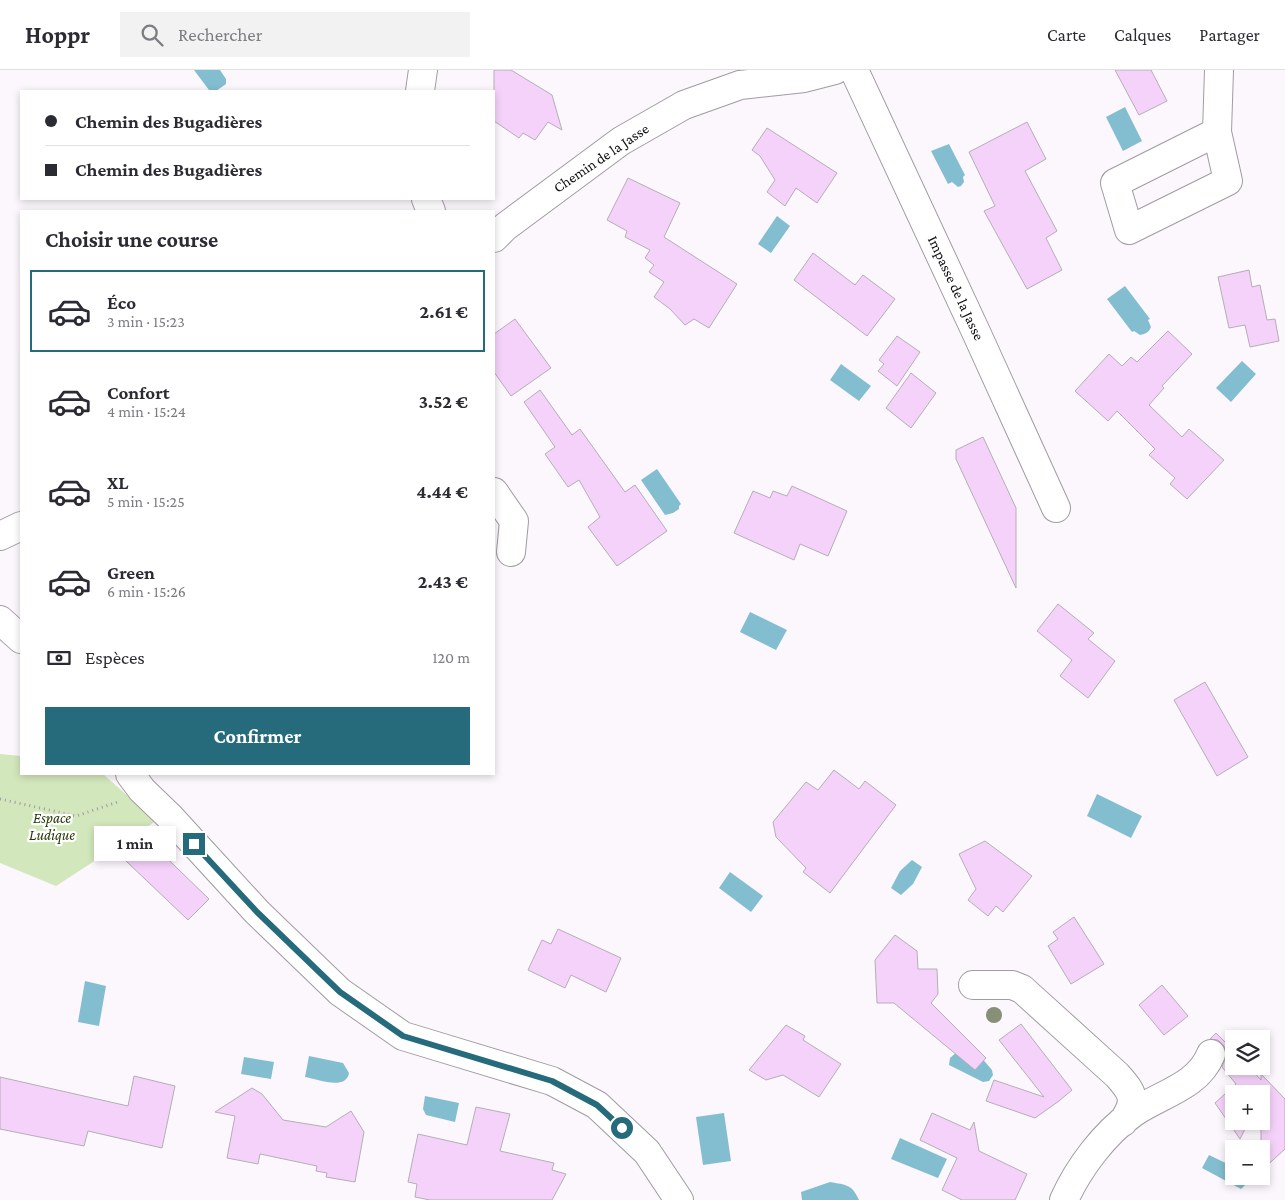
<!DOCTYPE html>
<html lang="fr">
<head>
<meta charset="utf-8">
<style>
	body { margin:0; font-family:"Crimson Pro",serif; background:#f2f2f3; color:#2b2b33; height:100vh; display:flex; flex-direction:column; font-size:19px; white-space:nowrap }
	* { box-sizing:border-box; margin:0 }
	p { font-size:16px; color:#7c7c81 }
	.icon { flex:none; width:28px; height:28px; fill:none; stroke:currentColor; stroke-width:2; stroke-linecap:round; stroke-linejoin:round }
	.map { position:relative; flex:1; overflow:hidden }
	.panel { position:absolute; left:20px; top:140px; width:475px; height:565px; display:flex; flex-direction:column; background:#fff; border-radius:0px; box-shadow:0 2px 8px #0003 }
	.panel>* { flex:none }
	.banner { position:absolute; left:20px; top:20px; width:475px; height:110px; border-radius:0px; box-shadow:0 2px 8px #0003; display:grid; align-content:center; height:110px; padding:0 25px; background:#fff }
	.buttons { position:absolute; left:1225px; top:960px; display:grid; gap:10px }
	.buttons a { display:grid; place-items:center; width:45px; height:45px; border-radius:0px; background:#fff; box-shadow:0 2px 8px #0003; font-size:25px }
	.end { position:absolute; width:22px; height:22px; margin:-11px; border:6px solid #266b7b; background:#fff; box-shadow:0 0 0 2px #fff }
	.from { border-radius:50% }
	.bubble { position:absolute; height:35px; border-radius:0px; background:#fff; box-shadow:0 2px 8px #0003; font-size:16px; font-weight:700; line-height:35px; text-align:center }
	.banner b { display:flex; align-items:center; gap:18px; height:48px; font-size:19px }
	.banner b+b { border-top:1px solid #e1e1e2 }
	.banner i { width:12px; height:12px; background:#2b2b33 }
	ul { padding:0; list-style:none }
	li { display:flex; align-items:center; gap:15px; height:82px; margin:0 10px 8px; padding:0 15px; border:2px solid transparent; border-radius:0px }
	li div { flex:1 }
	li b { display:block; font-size:19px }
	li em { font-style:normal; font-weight:700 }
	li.selected { border-color:#266b7b }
	li>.icon { width:45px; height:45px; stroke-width:1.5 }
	h2 { padding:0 25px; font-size:22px; line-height:60px }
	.pay { display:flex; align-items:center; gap:12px; height:55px; padding:0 25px; font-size:19px }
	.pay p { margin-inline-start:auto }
	.primary-button { display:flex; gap:10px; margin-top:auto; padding:10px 25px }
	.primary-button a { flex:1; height:58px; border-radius:0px; background:#266b7b; color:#fff; font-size:20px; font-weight:700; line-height:58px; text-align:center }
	header { display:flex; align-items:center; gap:30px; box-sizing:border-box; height:70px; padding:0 25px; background:#fff; border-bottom:1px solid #e1e1e2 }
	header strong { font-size:24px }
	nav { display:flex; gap:28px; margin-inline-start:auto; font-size:18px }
	.search { width:350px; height:45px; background:#f2f2f3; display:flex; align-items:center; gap:12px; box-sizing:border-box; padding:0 18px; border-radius:0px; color:#7c7c81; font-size:19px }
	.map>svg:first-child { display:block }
	.green { fill:#d3e7bd }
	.water { fill:#83bed0 }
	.building { fill:#f5d2fa; stroke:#b4aeb6 }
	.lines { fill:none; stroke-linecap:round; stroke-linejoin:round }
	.minor-casing { stroke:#a19ba2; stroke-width:30 }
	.path { stroke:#9f9aa0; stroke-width:3; stroke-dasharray:1 4; stroke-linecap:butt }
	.minor { stroke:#fff; stroke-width:28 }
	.tree { fill:#878f76 }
	.route { stroke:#266b7b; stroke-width:6 }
	.labels { text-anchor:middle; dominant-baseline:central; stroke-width:4.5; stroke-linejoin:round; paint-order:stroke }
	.street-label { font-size:15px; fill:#0f0d10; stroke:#fff }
	.park-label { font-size:15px; font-style:italic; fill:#283a08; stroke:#fff }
</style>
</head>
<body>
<header>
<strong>Hoppr</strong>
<div class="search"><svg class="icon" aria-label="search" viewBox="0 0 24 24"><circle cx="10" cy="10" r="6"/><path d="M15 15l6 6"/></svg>Rechercher</div>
<nav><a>Carte</a><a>Calques</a><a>Partager</a></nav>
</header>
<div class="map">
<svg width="1285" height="1130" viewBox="0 0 1285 1130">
	<rect width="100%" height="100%" fill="#fcf6fd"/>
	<!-- green -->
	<path class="green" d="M0 684 21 686V704H103L156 751 56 816 0 793Z"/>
	<!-- water -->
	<path class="water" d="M194 0H220L226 9V14L216 21 209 20Z
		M1125 37 1142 71 1123 81 1106 47Z
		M949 74 965 105 963 107 964 112 961 116 958 117 952 112 948 114 931 81Z
		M777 146 790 156 771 183 758 174Z
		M1125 216 1150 249 1148 250 1151 257C1149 262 1146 264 1140 265L1134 261 1132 262 1107 229Z
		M1242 291 1256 304 1231 332 1216 318Z
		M841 294 871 316 859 331 830 310Z
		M657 399 681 434 679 436V439L673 443 665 445 641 410Z
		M750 542 787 560 776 580 740 562Z
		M1097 724 1142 746 1131 768 1087 746Z
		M912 790 922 797 913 814 901 825 891 818 900 801Z
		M730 802 763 826 751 842 719 818Z
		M85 911 106 916 99 956 78 952Z
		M968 972 992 1000 993 1005 989 1011 983 1012 949 995 950 988Z
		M309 986 343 993 349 1003C346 1021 317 1009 305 1007Z
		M244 987 274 992 271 1009 241 1004Z
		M425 1026 459 1033 455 1052 426 1045 423 1039Z
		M724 1043 731 1091 703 1095 696 1047Z
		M900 1068 947 1089 938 1108 891 1089Z
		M1209 1085 1234 1097V1106H1255L1241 1119 1202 1098Z
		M830 1112C846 1115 852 1114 859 1130H802L801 1122Z"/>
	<!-- building -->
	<path class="building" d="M494 0H511L552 25 562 60 548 52 535 70 523 63 519 68 494 51Z
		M1115 0H1151L1167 31 1139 45Z
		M1027 52 1046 89 1025 101 1057 161 1046 168 1062 200 1027 219 984 141 995 136 969 82Z
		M767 58 837 103 817 133 796 118 785 136 767 122 775 110 760 86 752 80Z
		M628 108 680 133 664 167 737 214 709 258 694 249 685 255 670 239 654 227 664 212 649 202 654 195 645 188 650 180 625 167 627 161 607 150Z
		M813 183 855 215 863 205 895 229 867 266 794 210Z
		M1249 200 1252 217 1260 215 1267 250 1275 249 1279 271 1250 277 1245 255 1229 258 1218 207Z
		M515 249 551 298 511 326 494 302V264Z
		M1168 261 1192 284 1162 316 1164 318 1149 335 1182 367 1189 359 1224 390 1187 429 1170 414 1175 408 1149 385 1155 379 1117 341 1108 351 1075 321 1109 284 1122 296 1131 287 1137 292Z
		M897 266 920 282 897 316 878 301 884 294 879 290Z
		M911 303 936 323 911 358 886 338Z
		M540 320 572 365 580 359 625 422 635 415 667 461 617 496 588 457 600 447 579 410 568 417 545 384 555 377 524 332Z
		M983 367 1016 438V518L956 389V380Z
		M792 416 847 441 828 486 800 474 794 490 734 463 753 421 770 428 773 421 787 426Z
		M1058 534 1094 563 1088 569 1115 591 1088 628 1060 606 1072 590 1037 561Z
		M1205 612 1248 687 1217 706 1174 630Z
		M834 700 859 719 865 711 896 735 830 823 803 802 806 798 776 767 773 752 806 712 818 720Z
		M148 770 209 829 188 850 126 791Z
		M985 771 1032 806 1003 842 996 836 988 846 968 830 976 819 959 784Z
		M1074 847 1104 894 1071 914 1048 876 1058 869 1053 862Z
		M558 859 621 888 606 922 571 905 565 918 528 900 542 870 551 874Z
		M895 865 917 881 918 899H937L938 924 931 933 986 988 975 1000 894 933H877L875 890Z
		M1162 915 1188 946 1164 965 1139 935Z
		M1021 954 1072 1020 1059 1031 1035 1048 986 1031 994 1010 1044 1027 999 970Z
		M786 955 805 966 803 970 841 994 819 1027 783 1005 766 1010 749 1000Z
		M1216 963 1234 981V996H1248L1261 1010V1004L1285 1029V1079L1261 1101V1024H1234V1051H1249L1240 1069 1215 1033 1236 1014 1222 997 1227 984 1224 976 1218 970 1210 969Z
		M134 1006 175 1016 162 1078 88 1061 84 1076 0 1059V1007L128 1036Z
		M252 1018 262 1024 283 1050 326 1057 351 1041 364 1062 355 1112 326 1107 327 1103 316 1101 317 1096 260 1084 258 1094 227 1088 235 1046 215 1042Z
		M476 1037 510 1044 500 1081 554 1093 552 1100 566 1104 552 1130H430L415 1127 417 1114 408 1112 418 1064 467 1075Z
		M932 1043 970 1060 974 1052 979 1081 1027 1104 1015 1130H962L942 1120 957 1088 920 1070Z"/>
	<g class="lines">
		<defs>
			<path id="minor" d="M854 0 976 262 1056 438
				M420 21 423 0
				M1217 62 1115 113 1129 160 1228 111 1217 62 1219 0
				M426 129 431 141
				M494 168 505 157 621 71 684 35 740 15 804 8 835 0
				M494 422 514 451 511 482
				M0 466 21 456
				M0 550 21 569
				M130 704 142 720 169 746 257 842 340 922 403 966 552 1011 597 1035 647 1082 679 1130
				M973 915H1012L1022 919 1117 1005C1134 1024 1137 1030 1123 1052
				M1064 1130C1079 1097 1104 1064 1133 1043 1160 1024 1198 1017 1211 984"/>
		</defs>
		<!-- minor casing -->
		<use href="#minor" class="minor-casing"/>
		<!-- path -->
		<path class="path" d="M0 729 76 746 118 732"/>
		<!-- minor -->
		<use href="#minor" class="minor"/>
	</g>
	<!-- trees -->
	<circle class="tree" cx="994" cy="945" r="8"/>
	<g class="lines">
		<!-- route -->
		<path class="route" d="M194 774 257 842 340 922 403 966 552 1011 597 1035 622 1058"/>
	</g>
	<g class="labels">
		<!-- street labels -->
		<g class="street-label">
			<text transform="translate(601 88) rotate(-34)">Chemin de la Jasse</text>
			<text transform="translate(956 218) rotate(65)">Impasse de la Jasse</text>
		</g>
		<!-- park labels -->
		<g class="park-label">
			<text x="52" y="748">Espace<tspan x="52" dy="17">Ludique</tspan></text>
		</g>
	</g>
</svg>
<div class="buttons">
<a><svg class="icon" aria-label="layers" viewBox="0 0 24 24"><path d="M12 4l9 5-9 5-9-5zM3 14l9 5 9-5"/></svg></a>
<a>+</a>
<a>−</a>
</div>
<i class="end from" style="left:622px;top:1058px"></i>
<i class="end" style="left:194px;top:774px"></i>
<div class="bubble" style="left:94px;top:756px;width:82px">1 min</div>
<div class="banner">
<b><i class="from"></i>Chemin des Bugadières</b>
<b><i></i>Chemin des Bugadières</b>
</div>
<section class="panel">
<h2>Choisir une course</h2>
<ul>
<li class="selected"><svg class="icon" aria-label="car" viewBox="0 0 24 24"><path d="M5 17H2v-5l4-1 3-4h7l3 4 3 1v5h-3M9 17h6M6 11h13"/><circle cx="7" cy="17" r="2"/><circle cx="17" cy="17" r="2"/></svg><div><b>Éco</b><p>3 min · 15:23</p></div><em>2.61 €</em></li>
<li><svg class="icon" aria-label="car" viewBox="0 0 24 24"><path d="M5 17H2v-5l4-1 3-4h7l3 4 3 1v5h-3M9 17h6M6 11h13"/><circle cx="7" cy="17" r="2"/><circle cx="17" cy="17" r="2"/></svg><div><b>Confort</b><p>4 min · 15:24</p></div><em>3.52 €</em></li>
<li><svg class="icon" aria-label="car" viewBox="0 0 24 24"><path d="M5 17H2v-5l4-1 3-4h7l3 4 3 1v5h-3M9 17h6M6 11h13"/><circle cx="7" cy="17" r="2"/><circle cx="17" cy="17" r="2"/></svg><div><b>XL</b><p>5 min · 15:25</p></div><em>4.44 €</em></li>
<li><svg class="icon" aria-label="car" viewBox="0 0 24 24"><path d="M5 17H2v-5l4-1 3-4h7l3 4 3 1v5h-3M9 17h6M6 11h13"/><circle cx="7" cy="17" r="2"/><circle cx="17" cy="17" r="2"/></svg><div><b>Green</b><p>6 min · 15:26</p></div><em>2.43 €</em></li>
</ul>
<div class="pay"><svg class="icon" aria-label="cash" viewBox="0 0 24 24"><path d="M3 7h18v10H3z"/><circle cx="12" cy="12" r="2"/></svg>Espèces<p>120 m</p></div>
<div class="primary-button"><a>Confirmer</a></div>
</section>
</div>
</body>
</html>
